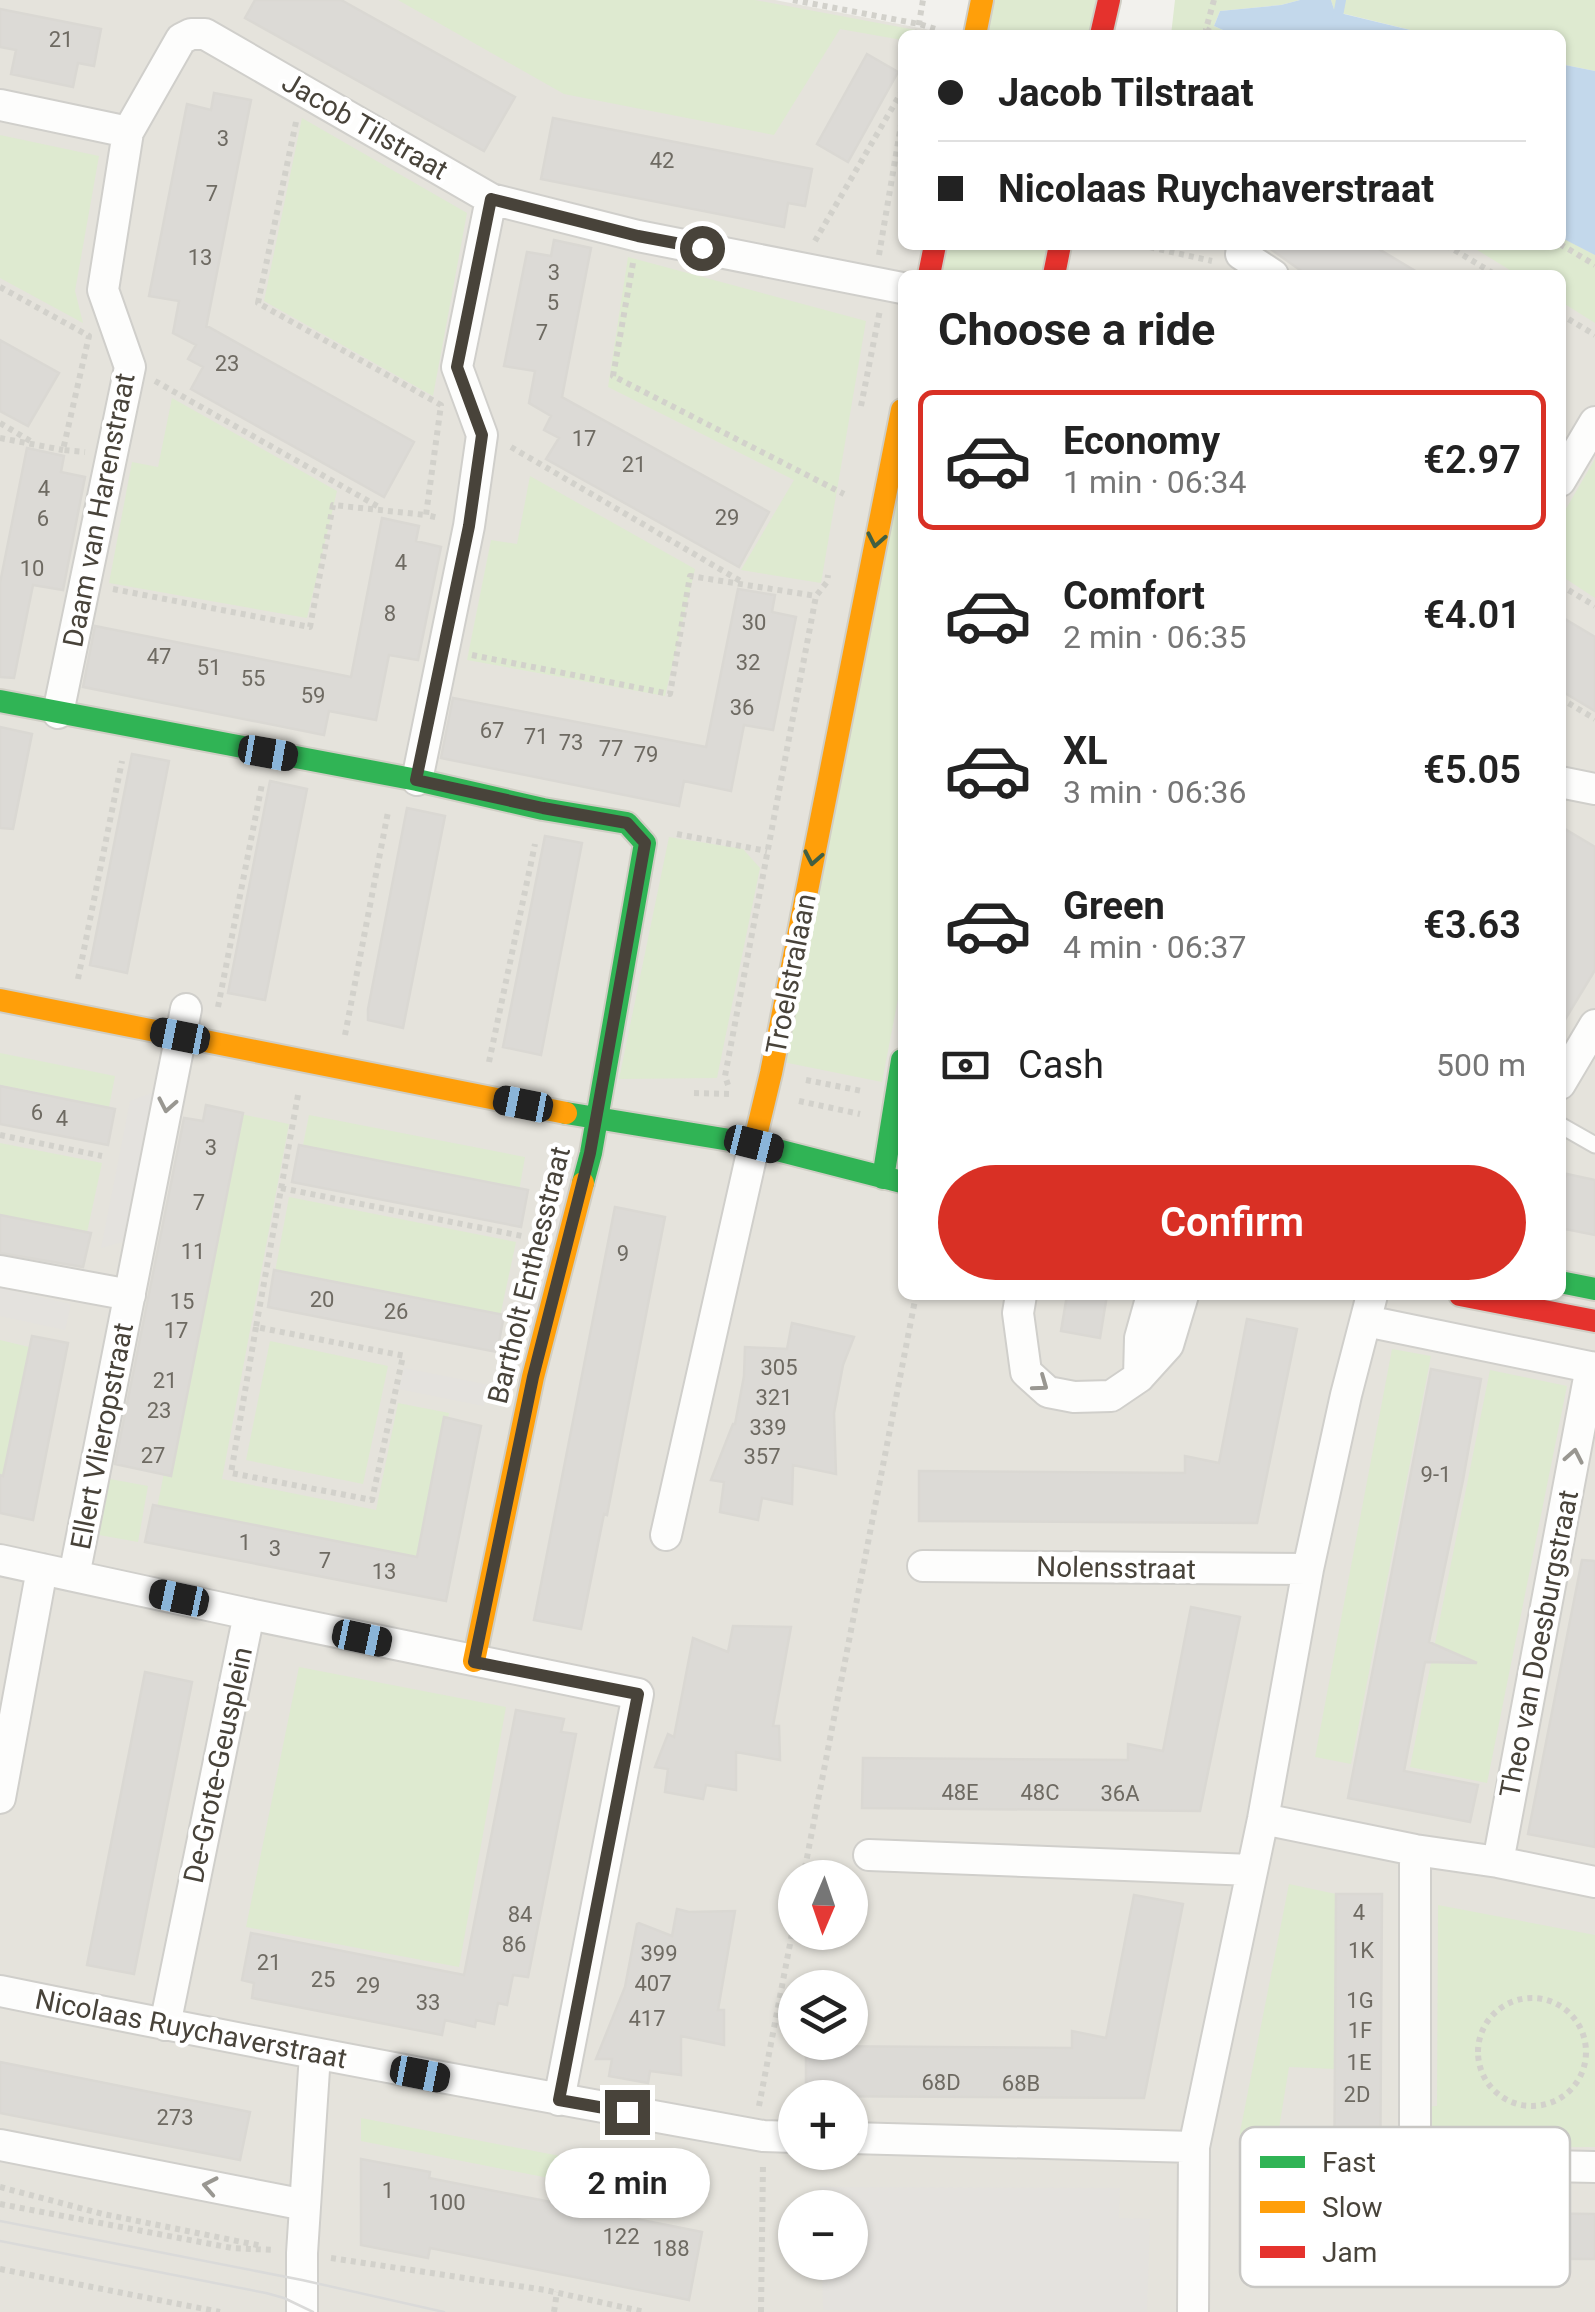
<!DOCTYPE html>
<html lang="en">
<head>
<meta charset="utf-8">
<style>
	body { margin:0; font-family:Roboto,sans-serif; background:#f6f6f6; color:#222; height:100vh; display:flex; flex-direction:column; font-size:38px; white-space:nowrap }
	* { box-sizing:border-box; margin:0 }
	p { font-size:32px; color:#767676 }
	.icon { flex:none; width:55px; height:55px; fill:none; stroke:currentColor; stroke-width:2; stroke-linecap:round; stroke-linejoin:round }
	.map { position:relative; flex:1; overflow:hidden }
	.side { position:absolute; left:898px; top:270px; width:668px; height:1030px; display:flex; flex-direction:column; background:#fff; border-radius:15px; box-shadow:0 2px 8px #0004 }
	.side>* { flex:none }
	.guide { position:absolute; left:898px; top:30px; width:668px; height:220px; border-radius:15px; box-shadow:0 2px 8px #0004; display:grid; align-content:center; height:220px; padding:0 40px; background:#fff }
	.needle { width:65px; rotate:182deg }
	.fabs { position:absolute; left:778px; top:1860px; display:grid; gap:20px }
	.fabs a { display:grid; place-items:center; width:90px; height:90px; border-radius:50%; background:#fff; box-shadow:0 2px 8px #0004; font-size:50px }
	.end { position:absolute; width:45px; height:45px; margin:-22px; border:12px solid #48433a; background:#fff; box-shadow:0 0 0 5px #fff }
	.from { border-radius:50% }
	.bubble { position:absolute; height:70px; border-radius:35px; background:#fff; box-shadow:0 2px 8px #0004; font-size:32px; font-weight:600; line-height:70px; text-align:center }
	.car { position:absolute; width:30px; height:60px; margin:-30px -15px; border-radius:12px; box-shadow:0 0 8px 2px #0007; background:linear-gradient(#222 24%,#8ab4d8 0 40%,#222 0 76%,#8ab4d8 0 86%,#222 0) }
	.guide b { display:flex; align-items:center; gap:35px; height:95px; font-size:38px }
	.guide b+b { border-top:2px solid #e0e0e0 }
	.guide i { width:25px; height:25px; background:#222 }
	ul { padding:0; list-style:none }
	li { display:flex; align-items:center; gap:30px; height:140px; margin:0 20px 15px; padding:0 20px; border:5px solid transparent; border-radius:15px }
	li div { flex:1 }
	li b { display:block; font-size:38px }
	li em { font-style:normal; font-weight:600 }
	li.selected { border-color:#d93025 }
	li>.icon { width:90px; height:90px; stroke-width:1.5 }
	h2 { padding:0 40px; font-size:45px; line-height:120px }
	.pay { display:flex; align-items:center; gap:25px; height:110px; padding:0 40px; font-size:38px }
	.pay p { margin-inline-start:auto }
	.cta { display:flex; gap:20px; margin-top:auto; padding:20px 40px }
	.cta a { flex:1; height:115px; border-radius:60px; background:#d93025; color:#fff; font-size:40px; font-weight:600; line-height:115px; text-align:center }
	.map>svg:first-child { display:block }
	.residential { fill:#e5e3dc; fill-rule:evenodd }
	.green { fill:#deead0 }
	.parking { fill:#e4e2de }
	.water { fill:#c3d8eb }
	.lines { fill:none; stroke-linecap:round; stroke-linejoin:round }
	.stream { stroke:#c3d8eb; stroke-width:10 }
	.building { fill:#dcdad6; stroke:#dad8d3; stroke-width:2.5 }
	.lane-casing { stroke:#d0cfcb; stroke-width:19 }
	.street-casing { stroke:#d0cfcb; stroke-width:34 }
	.fast-casing { stroke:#d0cec5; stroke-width:26 }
	.slow-casing { stroke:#d0cec5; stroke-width:26 }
	.jam-casing { stroke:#d0cec5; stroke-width:26 }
	.path { stroke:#d2d1cb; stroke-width:6; stroke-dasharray:5 5; stroke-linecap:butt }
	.lane { stroke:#fdfdfc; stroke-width:15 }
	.street { stroke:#fdfdfc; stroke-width:30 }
	.fast { stroke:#30b455; stroke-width:22 }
	.slow { stroke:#ff9f0a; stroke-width:22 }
	.jam { stroke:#e5322d; stroke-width:22 }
	.tram { stroke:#dadad9; stroke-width:2.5 }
	.oneway { stroke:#425f41 }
	.oneway2 { stroke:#999791 }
	.route { stroke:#48433a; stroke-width:12 }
	.labels { text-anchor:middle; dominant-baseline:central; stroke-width:9; stroke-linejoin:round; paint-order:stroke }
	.number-label { font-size:22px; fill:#6e6a62 }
	.street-label { font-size:28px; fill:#48433a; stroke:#fff }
	.key { fill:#fff; stroke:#c8c7c4; stroke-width:2.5 }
	.key-label { font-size:28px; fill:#48433a }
</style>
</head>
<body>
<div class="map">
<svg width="1595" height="2312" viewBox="0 0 1595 2312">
	<rect width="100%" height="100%" fill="#f2f1ed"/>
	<!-- residential -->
	<path class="residential" d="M0 0H775L956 35H902V245H1560V152L1595 158V2312H0ZM902 275H1560V1295H902ZM795 1878H850V1932H795ZM795 1988H850V2042H795ZM795 2098H850V2152H795ZM795 2208H850V2262H795Z"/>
	<!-- green -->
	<path class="green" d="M398 0H755L921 31 920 35H902V40L840 29 774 135 564 94Z
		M991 0H1096L1089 35H984Z
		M1175 0H1300L1281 5 1220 11 1214 26 1234 35H1171Z
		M1331 0H1595V71L1560 64V35H1431L1341 13 1337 21Z
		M302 118 467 213 433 396 264 301Z
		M0 135 99 156 75 291 83 323 0 278Z
		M1560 237 1595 255V323L1560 301V275H1518L1469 245H1560Z
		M944 245H1048L1042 275H938Z
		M628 257 866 321 821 583 741 570 794 480 608 387Z
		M172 398 337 491 307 618 109 583 132 462 158 467Z
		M902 455V978L882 1082 783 1062Z
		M1595 459V598L1560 575V519Z
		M530 476 695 569 665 696 467 660 491 540 517 544Z
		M669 837 743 849 760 868 717 1078 619 1079Z
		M0 1053 115 1076 109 1107 0 1085Z
		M236 1113 289 1124 222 1479 376 1510 398 1403 449 1413 418 1567 156 1513Z
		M309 1115 525 1157 519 1191 302 1150Z
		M0 1143 102 1163 86 1237 0 1220Z
		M289 1197 516 1242 499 1321 274 1277Z
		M0 1340 29 1347 4 1477 0 1476Z
		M270 1341 388 1366 363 1484 246 1460Z
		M1392 1349 1431 1356 1351 1764 1315 1757Z
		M1490 1370 1567 1386 1487 1783 1410 1767Z
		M110 1479 148 1486 138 1542 99 1535Z
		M299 1667 506 1707 459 1967 246 1927Z
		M1289 1884 1336 1894 1335 2069 1289 2067 1257 2264 1239 2265 1240 2132Z
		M1438 1905 1595 1935V2147L1466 2148 1465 2157C1428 2154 1425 2142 1424 2107L1437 2106Z
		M361 2118 649 2173 645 2197 361 2141Z"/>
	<!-- parking -->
	<path class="parking" d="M160 1090 129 1240 101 1248 130 1101Z
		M545 1168 570 1174 538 1332 514 1328Z
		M0 1288 71 1304 65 1330 0 1316Z
		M404 1368 489 1385 484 1406 399 1389Z
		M820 2187 1120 2188 1119 2218 1150 2219 1147 2312 823 2310 822 2263 850 2262V2208L821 2207Z"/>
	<!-- water -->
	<path class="water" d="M1300 0H1331L1337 19 1340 13 1431 35H1234L1214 26 1220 11 1281 5Z
		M1560 64 1595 71V255L1560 237Z"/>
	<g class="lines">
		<!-- stream -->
		<path class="stream" d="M1337 21 1341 0"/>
	</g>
	<!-- building -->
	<path class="building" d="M255 0H341L515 97 484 151 245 18Z
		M0 9 101 29 94 66 78 63 73 87 11 74 16 50 0 47Z
		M867 54 898 72 848 162 817 144Z
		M214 93 251 100 206 328 207 326 414 442 384 497 191 389 203 367 188 359 196 345 173 333 179 301 149 296 187 104 211 110Z
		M553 118 812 169 805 206 788 203 784 227 541 179Z
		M554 240 591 248 562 397 769 512 739 567 546 459 559 438 544 430 551 416 529 403 535 371 504 366 527 252 551 256Z
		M1265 245H1372L1422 275H1307Z
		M0 340 59 373 28 426 0 411Z
		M27 448 64 456 61 472 85 477 63 590 33 585 14 678 0 677V583Z
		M382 518 419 526 416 541 441 547 418 660 389 655 376 720 329 711 324 735 83 687 95 626 351 677Z
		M738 589 775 595 772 612 796 617 773 730 744 725 731 791 684 781 679 806 441 758 453 698 706 747Z
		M1560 616 1595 637V711L1560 690Z
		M0 727 32 734 13 829 0 828Z
		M132 754 169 761 127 973 90 965Z
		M270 781 307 789 265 1000 228 993Z
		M407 808 445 816 403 1028 368 1020V1009Z
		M1560 826 1595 847V970L1560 1028Z
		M545 836 582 843 541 1055 503 1047Z
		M0 1086 115 1109 108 1145 0 1124Z
		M206 1105 243 1113 171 1476 115 1464 184 1118 203 1121Z
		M299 1145 528 1190 521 1227 292 1182Z
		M1567 1174 1595 1180V1235L1560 1228V1185Z
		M615 1207 665 1217 607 1515 604 1514 581 1629 534 1620Z
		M0 1215 91 1233 83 1267 0 1253Z
		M274 1270 504 1315 497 1352 268 1307Z
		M1067 1295H1107L1100 1338 1061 1331Z
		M1247 1319 1297 1329 1257 1523 919 1521V1471L1185 1473V1456L1219 1463Z
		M792 1323 854 1337 843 1365 834 1413 836 1474 793 1465 792 1504 762 1498 758 1520 720 1512 724 1482 711 1480 733 1424H735L744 1376 745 1347 787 1349Z
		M32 1336 68 1343 33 1520 0 1513V1475L3 1476Z
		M1431 1369 1481 1379 1463 1480 1429 1642 1477 1663 1425 1662 1404 1771 1478 1785 1470 1822 1348 1798Z
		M444 1417 481 1426 446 1601 145 1542 153 1505 417 1557Z
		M1582 1560 1595 1561V1847L1528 1834Z
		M1191 1607 1240 1617 1200 1811 862 1808 863 1758 1128 1760V1744L1163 1751Z
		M733 1626 791 1627 773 1726H779L780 1760 736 1752V1790L706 1785 703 1799 665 1792 668 1769 655 1767 668 1734 674 1737 693 1638 728 1652Z
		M145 1672 192 1682 134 1974 87 1965Z
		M516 1710 564 1719 561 1732 576 1734 528 1977 513 1975 507 2005 498 2003 494 2024 476 2020 475 2027 445 2020 442 2035 252 1998 254 1983 242 1980 251 1933 464 1975Z
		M1336 1894H1382L1380 2197H1388L1387 2212 1595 2214V2259L1379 2258V2264H1291L1292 2211H1334Z
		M1134 1895 1183 1904 1144 2098 806 2096V2046L1072 2048V2031L1106 2038Z
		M677 1909 689 1912 735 1911 718 2010H724V2045L681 2036V2075L650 2071 648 2083 609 2076 612 2059H596L625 1987 637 1924 639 1923 672 1936Z
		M0 2062 250 2112 240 2160 0 2113Z
		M361 2159 430 2172 429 2178 702 2232 689 2300 430 2248 428 2258 361 2245Z"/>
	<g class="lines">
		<defs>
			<path id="lane" d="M1560 1125 1595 1145"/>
			<path id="street" d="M0 105 128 132 181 39 191 34H205L491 199 638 236 902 288
				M1246 245 1241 254 1273 275
				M1560 481 1595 422
				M58 713 130 367 103 290 128 132
				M417 780 469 526 482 435 457 367 491 199
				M1560 782 1595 789
				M1560 1084 1595 1025
				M0 1271 130 1295
				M1021 1295 1018 1313 1026 1372 1048 1392 1074 1397 1111 1396 1139 1377 1168 1345 1183 1295
				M1366 1321 1595 1368
				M1139 1377 1140 1338 1152 1295
				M666 1535 754 1144
				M0 1560 249 1614
				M923 1566 1308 1569
				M74 1576 186 1009
				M0 1798 42 1569
				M1263 1819 1415 1850 1498 1862 1595 1882
				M1415 1850V2163L1595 2167
				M869 1855 1252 1870
				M1498 1862 1591 1367
				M0 1991C254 2043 508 2090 763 2136L795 2137
				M165 2025 249 1614 638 1694 559 2100
				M850 2138 1194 2147
				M0 2145 305 2205
				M302 2312V2253L315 2054
				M1193 2312 1194 2147 1263 1819 1308 1569 1346 1395 1372 1295"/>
			<path id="fast" d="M0 701 417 780 543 809 627 823 645 843 591 1153 583 1183
				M566 1113 754 1144 902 1182
				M883 1178 902 1060
				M1560 1282 1595 1289"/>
			<path id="slow" d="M975 35 982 0
				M0 1000 566 1113
				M754 1144 771 1073 902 410
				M474 1661 533 1377 583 1183"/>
			<path id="jam" d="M1101 35 1109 0
				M929 275 935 245
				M1054 275 1060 245
				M1460 1295 1595 1321"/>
		</defs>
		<!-- lane casing -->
		<use href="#lane" class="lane-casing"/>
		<!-- street casing -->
		<use href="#street" class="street-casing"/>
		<!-- fast casing -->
		<use href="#fast" class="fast-casing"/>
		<!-- slow casing -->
		<use href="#slow" class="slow-casing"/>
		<!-- jam casing -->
		<use href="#jam" class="jam-casing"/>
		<!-- path -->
		<path class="path" d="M793 0 919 24 939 30
			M1214 0 1206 29 1216 35
			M917 35 923 0
			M296 122 258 303 441 405 426 515 439 518
			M815 241 902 91
			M1560 244 1595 265
			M1140 245 1212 261
			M1446 245 1496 275
			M879 255 902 119
			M633 263 613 376 844 494
			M0 287 89 336 63 450 85 452
			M1560 314 1595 335
			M155 381 379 507
			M861 406 880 310
			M0 423 32 442
			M0 438 63 450
			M511 447 742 582
			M1560 585 1595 606
			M113 589 310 627 333 505 426 515
			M472 655 670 694 690 576 816 596
			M1560 698 1595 719
			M677 834 767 851
			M78 979 122 761
			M218 1007 262 784
			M345 1035 388 812
			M489 1062 535 844
			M806 1080 862 1091
			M728 1085 725 1076 816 596 827 582 828 575
			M694 1093 732 1094
			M298 1095 256 1327 405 1356
			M799 1101 860 1114
			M0 1135 102 1156
			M281 1188 522 1236
			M256 1327 231 1473 372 1500 403 1356
			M803 1878 916 1295
			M1478 2052a54 54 0 1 1 108 0a54 54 0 1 1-108 0Z
			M759 2106 795 1918
			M0 2187 103 2214 262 2246
			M0 2204 232 2248 274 2250
			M331 2258 545 2290 645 2312
			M0 2269 220 2312
			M554 2312 557 2292
			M761 2312 763 2163"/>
		<!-- lane -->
		<use href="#lane" class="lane"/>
		<!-- street -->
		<use href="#street" class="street"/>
		<!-- fast -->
		<use href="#fast" class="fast"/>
		<!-- slow -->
		<use href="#slow" class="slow"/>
		<!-- jam -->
		<use href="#jam" class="jam"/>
		<!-- tram -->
		<path class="tram" d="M0 2221 302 2280 444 2312
			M0 2241 266 2293 284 2298 313 2312"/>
	</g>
	<!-- one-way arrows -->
	<defs><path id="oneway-chevron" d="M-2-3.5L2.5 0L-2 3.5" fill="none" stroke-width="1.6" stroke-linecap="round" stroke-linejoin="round" transform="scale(2.5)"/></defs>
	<g class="oneway">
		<use href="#oneway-chevron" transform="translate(876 540) rotate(101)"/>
		<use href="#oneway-chevron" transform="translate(813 858) rotate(101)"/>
	</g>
	<g class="oneway2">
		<use href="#oneway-chevron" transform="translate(167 1105) rotate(101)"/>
		<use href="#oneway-chevron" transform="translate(1041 1384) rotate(36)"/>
		<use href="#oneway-chevron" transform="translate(1574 1456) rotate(-79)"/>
		<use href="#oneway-chevron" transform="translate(210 2186) rotate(-169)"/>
	</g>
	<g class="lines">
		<!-- route -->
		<path class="route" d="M627 2112 559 2100 638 1694 474 1662 533 1377 590 1153 645 843 627 823 543 808 416 780 469 526 482 435 457 367 491 199 638 236 702 248"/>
	</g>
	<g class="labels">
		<!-- number labels -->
		<g class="number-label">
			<text x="61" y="39">21</text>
			<text x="223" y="138">3</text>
			<text x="662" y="160">42</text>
			<text x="212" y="193">7</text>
			<text x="200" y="257">13</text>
			<text x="554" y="272">3</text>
			<text x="553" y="302">5</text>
			<text x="542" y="332">7</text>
			<text x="227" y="363">23</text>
			<text x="584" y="438">17</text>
			<text x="634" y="464">21</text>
			<text x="44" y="488">4</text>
			<text x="727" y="517">29</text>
			<text x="43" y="518">6</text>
			<text x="401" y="562">4</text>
			<text x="32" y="568">10</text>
			<text x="390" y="613">8</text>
			<text x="754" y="622">30</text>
			<text x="159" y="656">47</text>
			<text x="748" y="662">32</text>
			<text x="209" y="667">51</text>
			<text x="253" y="678">55</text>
			<text x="313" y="695">59</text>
			<text x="742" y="707">36</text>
			<text x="492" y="730">67</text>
			<text x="536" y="736">71</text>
			<text x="571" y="742">73</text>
			<text x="611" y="748">77</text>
			<text x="646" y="754">79</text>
			<text x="37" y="1112">6</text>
			<text x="62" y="1118">4</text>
			<text x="211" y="1147">3</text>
			<text x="199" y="1202">7</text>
			<text x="193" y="1251">11</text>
			<text x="623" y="1253">9</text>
			<text x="322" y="1299">20</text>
			<text x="182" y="1301">15</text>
			<text x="396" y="1311">26</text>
			<text x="176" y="1330">17</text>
			<text x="779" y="1367">305</text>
			<text x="165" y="1380">21</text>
			<text x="774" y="1397">321</text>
			<text x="159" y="1410">23</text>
			<text x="768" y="1427">339</text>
			<text x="153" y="1455">27</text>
			<text x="762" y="1456">357</text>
			<text x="1436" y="1474">9-1</text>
			<text x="245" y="1542">1</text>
			<text x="275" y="1548">3</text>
			<text x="325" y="1560">7</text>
			<text x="384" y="1571">13</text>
			<text x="960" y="1792">48E</text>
			<text x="1040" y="1792">48C</text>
			<text x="1120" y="1793">36A</text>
			<text x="1359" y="1912">4</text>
			<text x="520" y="1914">84</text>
			<text x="514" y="1944">86</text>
			<text x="1361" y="1950">1K</text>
			<text x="659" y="1953">399</text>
			<text x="269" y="1962">21</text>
			<text x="323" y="1979">25</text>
			<text x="653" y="1983">407</text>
			<text x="368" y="1985">29</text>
			<text x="1360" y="2000">1G</text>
			<text x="428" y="2002">33</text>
			<text x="647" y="2018">417</text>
			<text x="1360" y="2030">1F</text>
			<text x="1359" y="2062">1E</text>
			<text x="941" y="2082">68D</text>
			<text x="1021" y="2083">68B</text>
			<text x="1357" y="2094">2D</text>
			<text x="175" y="2117">273</text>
			<text x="388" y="2190">1</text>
			<text x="447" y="2202">100</text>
			<text x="621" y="2236">122</text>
			<text x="671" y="2248">188</text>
		</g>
		<!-- street labels -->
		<g class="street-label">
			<text transform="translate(365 126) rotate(30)">Jacob Tilstraat</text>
			<text transform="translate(99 510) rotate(-79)">Daam van Harenstraat</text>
			<text transform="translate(791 974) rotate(-79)">Troelstralaan</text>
			<text transform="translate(529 1275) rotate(-76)">Bartholt Enthesstraat</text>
			<text transform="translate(102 1436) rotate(-79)">Ellert Vlieropstraat</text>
			<text transform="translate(1116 1568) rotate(1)">Nolensstraat</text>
			<text transform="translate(1539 1644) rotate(-79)">Theo van Doesburgstraat</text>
			<text transform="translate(218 1765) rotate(-78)">De-Grote-Geusplein</text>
			<text transform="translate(191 2029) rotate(11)">Nicolaas Ruychaverstraat</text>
		</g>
	</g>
	<!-- legend -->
	<rect x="1240" y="2127" width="330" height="160" rx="15" class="key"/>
	<rect x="1260" y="2156" width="45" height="12" fill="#30b455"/>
	<rect x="1260" y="2201" width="45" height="12" fill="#ff9f0a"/>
	<rect x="1260" y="2246" width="45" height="12" fill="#e5322d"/>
	<g class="key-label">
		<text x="1322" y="2172">Fast</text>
		<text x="1322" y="2217">Slow</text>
		<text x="1322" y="2262">Jam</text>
	</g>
</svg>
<div class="fabs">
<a><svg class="needle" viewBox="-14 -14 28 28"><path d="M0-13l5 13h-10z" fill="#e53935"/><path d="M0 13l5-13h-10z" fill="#767676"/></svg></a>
<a><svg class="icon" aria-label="layers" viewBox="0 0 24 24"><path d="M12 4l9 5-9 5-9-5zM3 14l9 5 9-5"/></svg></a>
<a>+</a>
<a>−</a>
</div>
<i class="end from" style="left:702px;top:248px"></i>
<i class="end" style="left:627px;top:2112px"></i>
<div class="bubble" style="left:545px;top:2148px;width:165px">2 min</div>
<i class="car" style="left:268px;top:753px;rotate:100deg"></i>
<i class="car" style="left:180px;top:1036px;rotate:281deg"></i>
<i class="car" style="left:523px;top:1104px;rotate:281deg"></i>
<i class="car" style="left:754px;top:1144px;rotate:104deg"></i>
<i class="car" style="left:179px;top:1598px;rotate:282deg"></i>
<i class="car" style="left:362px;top:1638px;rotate:102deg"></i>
<i class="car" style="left:420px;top:2074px;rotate:101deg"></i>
<div class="guide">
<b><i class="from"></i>Jacob Tilstraat</b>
<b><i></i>Nicolaas Ruychaverstraat</b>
</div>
<section class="side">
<h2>Choose a ride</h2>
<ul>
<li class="selected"><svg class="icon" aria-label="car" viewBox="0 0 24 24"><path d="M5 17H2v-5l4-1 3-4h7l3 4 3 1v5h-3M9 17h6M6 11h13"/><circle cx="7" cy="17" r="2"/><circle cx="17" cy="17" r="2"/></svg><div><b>Economy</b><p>1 min · 06:34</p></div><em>€2.97</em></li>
<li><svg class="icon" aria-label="car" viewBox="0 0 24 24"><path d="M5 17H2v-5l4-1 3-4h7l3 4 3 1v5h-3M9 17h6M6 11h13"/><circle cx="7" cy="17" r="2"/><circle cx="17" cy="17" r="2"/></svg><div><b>Comfort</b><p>2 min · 06:35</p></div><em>€4.01</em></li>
<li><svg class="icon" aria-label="car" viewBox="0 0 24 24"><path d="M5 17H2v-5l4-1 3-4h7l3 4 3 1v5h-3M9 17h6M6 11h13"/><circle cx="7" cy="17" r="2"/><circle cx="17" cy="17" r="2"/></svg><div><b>XL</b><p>3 min · 06:36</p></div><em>€5.05</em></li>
<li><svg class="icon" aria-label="car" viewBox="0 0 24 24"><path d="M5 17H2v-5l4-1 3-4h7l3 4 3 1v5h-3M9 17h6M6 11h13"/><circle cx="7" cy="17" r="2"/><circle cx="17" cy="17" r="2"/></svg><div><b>Green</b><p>4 min · 06:37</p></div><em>€3.63</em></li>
</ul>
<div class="pay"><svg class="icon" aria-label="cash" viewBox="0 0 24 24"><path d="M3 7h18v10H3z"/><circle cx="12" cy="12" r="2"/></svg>Cash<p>500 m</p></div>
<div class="cta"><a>Confirm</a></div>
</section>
</div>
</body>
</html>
